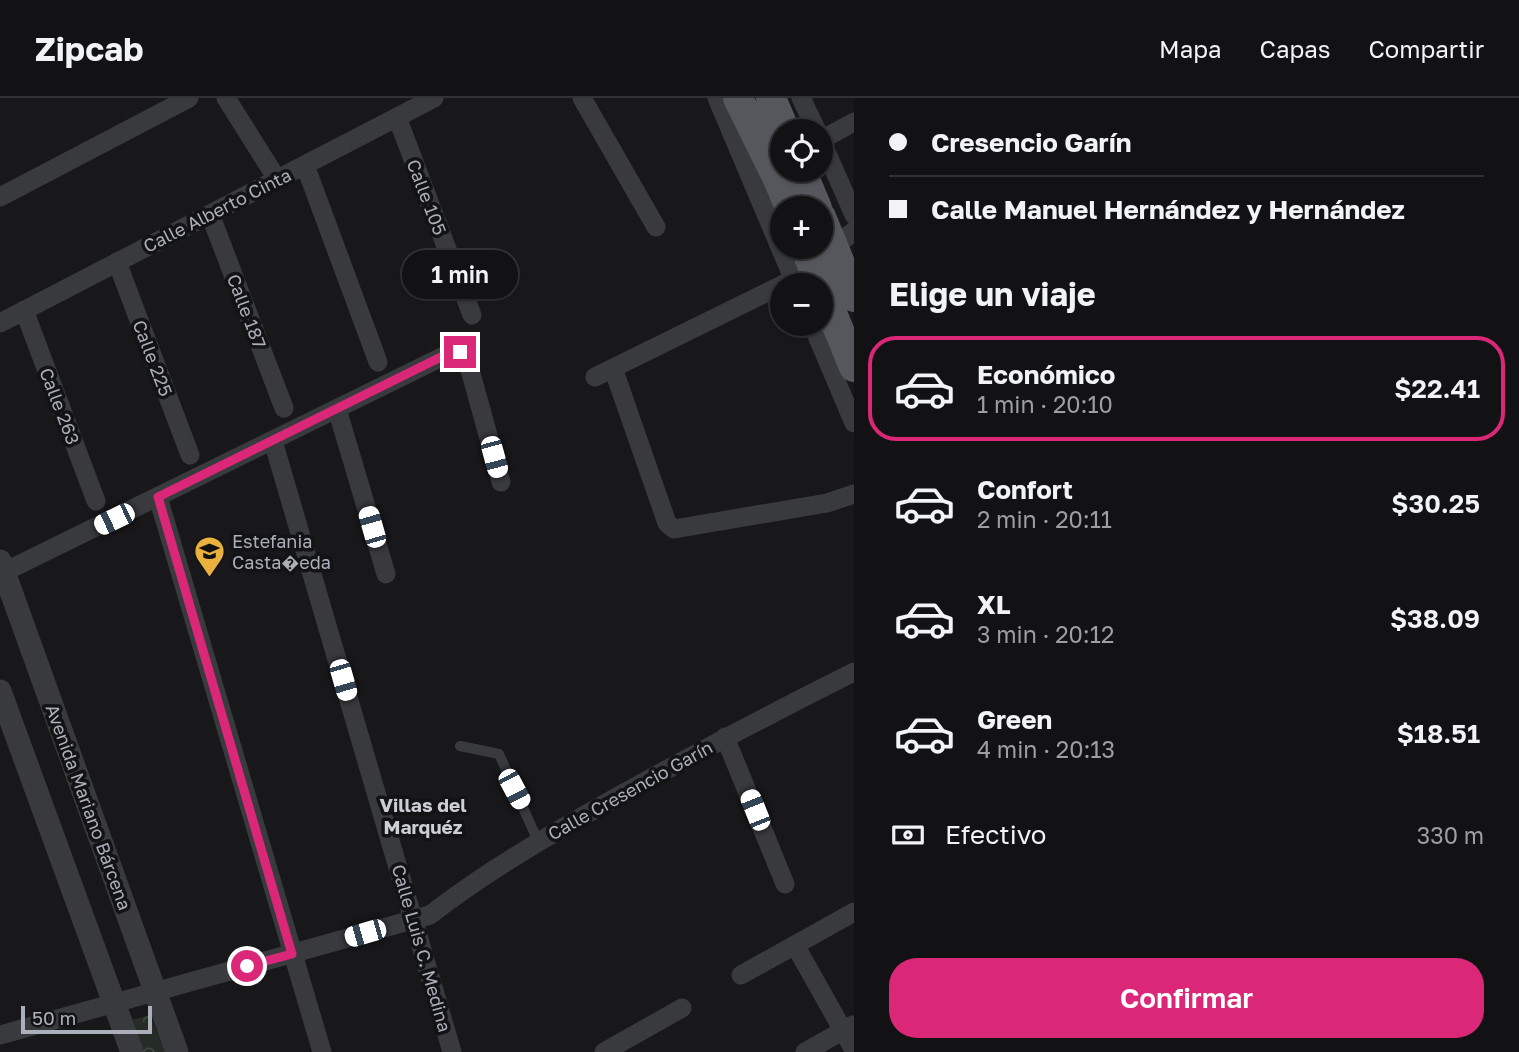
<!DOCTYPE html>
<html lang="es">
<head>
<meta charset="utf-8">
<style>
	body { margin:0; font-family:"Golos Text",sans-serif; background:#1b1b1d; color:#f1f3f6; height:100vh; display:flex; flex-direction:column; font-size:26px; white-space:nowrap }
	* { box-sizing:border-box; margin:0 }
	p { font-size:23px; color:#9c9ea0 }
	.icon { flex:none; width:38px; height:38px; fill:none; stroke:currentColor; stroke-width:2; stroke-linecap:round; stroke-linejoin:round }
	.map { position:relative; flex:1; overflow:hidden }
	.sheet { display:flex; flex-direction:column; background:#121214; width:665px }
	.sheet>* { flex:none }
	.top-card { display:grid; align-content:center; height:154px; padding:0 35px; background:#121214 }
	.fabs { position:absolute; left:770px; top:21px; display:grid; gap:14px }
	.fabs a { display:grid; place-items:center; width:63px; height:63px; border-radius:50%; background:#121214; box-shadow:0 2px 5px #0004,0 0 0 2px #313234; font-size:35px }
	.scale { position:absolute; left:21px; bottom:18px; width:131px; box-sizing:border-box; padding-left:7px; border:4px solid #aaafb9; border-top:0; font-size:19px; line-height:24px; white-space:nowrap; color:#aaafb9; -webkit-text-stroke:5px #131315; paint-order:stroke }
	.end { position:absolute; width:32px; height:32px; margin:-16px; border:9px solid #db2777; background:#fff; box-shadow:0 0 0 4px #fff }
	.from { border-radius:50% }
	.bubble { position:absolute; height:49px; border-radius:24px; background:#121214; box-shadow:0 2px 5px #0004,0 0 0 2px #313234; font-size:23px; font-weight:600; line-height:49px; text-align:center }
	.car { position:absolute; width:21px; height:42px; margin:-21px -10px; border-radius:9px; box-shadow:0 0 5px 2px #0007; background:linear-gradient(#fff 24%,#345 0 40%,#fff 0 76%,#345 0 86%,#fff 0) }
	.top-card b { display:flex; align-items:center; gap:24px; height:66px; font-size:26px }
	.top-card b+b { border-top:2px solid #313234 }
	.top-card i { width:18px; height:18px; background:#f1f3f6 }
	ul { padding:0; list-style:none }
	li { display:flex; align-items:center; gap:21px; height:105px; margin:0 14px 10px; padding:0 21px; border:4px solid transparent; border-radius:28px }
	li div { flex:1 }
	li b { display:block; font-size:26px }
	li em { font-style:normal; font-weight:600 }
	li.current { border-color:#db2777 }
	li>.icon { width:63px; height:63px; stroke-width:1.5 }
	h2 { padding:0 35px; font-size:32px; line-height:84px }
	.pay { display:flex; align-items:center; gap:18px; height:77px; padding:0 35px; font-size:26px }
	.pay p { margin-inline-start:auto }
	.cta { display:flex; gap:14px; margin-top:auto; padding:14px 35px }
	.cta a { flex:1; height:80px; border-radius:28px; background:#db2777; color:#fff; font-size:28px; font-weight:600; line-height:80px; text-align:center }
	header { display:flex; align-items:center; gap:42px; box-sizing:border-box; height:98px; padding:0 35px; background:#121214; border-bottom:2px solid #313234 }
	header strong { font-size:33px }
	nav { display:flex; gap:38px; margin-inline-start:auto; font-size:24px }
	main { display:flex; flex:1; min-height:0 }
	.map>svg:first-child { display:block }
	.forest { fill:url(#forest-crowns) }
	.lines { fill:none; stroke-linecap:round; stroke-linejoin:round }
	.service { stroke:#393a3e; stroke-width:10 }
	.minor { stroke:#393a3e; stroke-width:19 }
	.tertiary { stroke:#393a3e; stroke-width:23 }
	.primary { stroke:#55575d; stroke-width:30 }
	.route { stroke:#db2777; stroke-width:9 }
	.labels { text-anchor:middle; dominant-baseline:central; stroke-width:7; stroke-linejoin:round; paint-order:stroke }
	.street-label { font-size:18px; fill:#aaafb9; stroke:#131315 }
	.poi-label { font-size:18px; fill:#aaafb9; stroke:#131315; text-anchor:start }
	.neighbourhood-label { font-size:19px; font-weight:bold; fill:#cbced5; stroke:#131315 }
</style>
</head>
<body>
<header>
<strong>Zipcab</strong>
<nav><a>Mapa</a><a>Capas</a><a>Compartir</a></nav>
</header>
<main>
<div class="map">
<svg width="854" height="954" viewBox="0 0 854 954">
	<defs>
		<pattern id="forest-crowns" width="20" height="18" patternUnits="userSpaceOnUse" patternTransform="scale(1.75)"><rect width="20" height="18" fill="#242c25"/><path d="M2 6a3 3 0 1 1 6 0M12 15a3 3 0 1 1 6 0" fill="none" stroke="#414843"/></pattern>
	</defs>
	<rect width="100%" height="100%" fill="#18181a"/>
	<!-- forest -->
	<path class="forest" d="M150 917 165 954H136L124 924Z"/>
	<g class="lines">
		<!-- service -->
		<path class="service" d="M460 648 499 656 538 743"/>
		<!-- minor -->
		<path class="minor" d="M226 0 277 81
			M582 0 656 129
			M717 0 796 187
			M801 0 817 33
			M397 19 472 217
			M821 42 854 117
			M821 42 854 24
			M305 67 378 264
			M0 99 189 0
			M210 116 284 310
			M117 164 190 357
			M24 212 96 403
			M0 225 434 0
			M812 226 854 325
			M613 270 667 425 674 431 827 405 854 396
			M595 279 794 181 854 133
			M337 311 386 476
			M273 343 452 954
			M158 399 322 954
			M0 476 454 253 460 254 467 261 501 384
			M725 639 785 786
			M795 847 854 952
			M741 877 854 814
			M0 937 430 817C491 770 556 733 624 695 700 653 776 613 854 574
			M604 954 682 910
			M805 954 853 927"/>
		<!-- tertiary -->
		<path class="tertiary" d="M0 463 177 954
			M0 593 132 954"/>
		<!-- primary -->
		<path class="primary" d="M738 0 776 77 790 110
			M771 0 785 33
			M801 72 817 110
			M821 119 854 199
			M805 149 820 187
			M821 188 854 269"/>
	</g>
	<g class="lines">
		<!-- route -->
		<path class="route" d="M247 868 292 856 158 399 447 256 460 254"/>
	</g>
	<!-- icons -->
	<defs>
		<symbol id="school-pin" viewBox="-11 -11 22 30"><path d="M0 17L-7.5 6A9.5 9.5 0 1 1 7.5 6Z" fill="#ebb13e" stroke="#131315"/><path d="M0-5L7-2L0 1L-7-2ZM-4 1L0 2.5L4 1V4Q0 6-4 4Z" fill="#111"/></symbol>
	</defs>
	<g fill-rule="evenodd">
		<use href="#school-pin" x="192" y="436" width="35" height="47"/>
	</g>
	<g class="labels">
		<!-- street labels -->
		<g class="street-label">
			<text transform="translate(427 99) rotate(69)">Calle 105</text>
			<text transform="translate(217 112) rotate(-27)">Calle Alberto Cinta</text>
			<text transform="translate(247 213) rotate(69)">Calle 187</text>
			<text transform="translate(153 260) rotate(69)">Calle 225</text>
			<text transform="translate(60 308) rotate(69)">Calle 263</text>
			<text transform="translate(630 692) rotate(-29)">Calle Cresencio Garín</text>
			<text transform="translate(89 709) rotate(70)">Avenida Mariano Bárcena</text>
			<text transform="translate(422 850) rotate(74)">Calle Luis C. Medina</text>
		</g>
		<!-- poi labels -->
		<g class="poi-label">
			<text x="232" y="443">Estefania<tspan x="232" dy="21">Casta�eda</tspan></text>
		</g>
		<!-- neighbourhood labels -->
		<g class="neighbourhood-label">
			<text x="423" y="706">Villas del<tspan x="423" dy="22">Marquéz</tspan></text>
		</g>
	</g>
</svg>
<div class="fabs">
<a><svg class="icon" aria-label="locate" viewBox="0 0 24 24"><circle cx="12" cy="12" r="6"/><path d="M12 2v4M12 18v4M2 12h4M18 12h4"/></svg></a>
<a>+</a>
<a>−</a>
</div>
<div class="scale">50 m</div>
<i class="end from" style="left:247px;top:868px"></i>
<i class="end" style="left:460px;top:254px"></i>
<div class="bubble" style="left:402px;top:152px;width:116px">1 min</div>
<i class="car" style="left:494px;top:359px;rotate:165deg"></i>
<i class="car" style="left:114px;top:421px;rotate:244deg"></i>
<i class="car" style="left:372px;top:429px;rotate:344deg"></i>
<i class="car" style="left:343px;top:582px;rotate:164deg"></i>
<i class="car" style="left:514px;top:691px;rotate:152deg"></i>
<i class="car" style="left:755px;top:712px;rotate:338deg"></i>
<i class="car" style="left:365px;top:835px;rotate:254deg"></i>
</div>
<section class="sheet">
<div class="top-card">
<b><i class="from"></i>Cresencio Garín</b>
<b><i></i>Calle Manuel Hernández y Hernández</b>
</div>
<h2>Elige un viaje</h2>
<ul>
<li class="current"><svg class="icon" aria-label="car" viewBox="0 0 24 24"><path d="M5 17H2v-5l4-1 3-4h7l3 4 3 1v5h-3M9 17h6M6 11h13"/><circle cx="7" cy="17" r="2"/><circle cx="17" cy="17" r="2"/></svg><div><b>Económico</b><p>1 min · 20:10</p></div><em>$22.41</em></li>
<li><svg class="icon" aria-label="car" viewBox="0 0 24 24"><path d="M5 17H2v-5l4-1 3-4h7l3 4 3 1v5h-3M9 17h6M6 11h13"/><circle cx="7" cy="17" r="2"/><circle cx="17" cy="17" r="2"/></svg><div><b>Confort</b><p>2 min · 20:11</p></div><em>$30.25</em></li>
<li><svg class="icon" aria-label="car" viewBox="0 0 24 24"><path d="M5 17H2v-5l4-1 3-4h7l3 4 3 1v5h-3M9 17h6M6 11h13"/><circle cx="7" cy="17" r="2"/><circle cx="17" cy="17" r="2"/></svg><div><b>XL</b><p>3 min · 20:12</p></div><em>$38.09</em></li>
<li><svg class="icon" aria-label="car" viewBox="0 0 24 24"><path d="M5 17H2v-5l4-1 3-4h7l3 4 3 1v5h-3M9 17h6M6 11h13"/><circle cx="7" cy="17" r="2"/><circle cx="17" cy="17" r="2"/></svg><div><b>Green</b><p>4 min · 20:13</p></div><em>$18.51</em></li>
</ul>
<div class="pay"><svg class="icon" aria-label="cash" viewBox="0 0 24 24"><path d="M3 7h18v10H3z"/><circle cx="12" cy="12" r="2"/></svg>Efectivo<p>330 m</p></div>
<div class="cta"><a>Confirmar</a></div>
</section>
</main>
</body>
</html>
